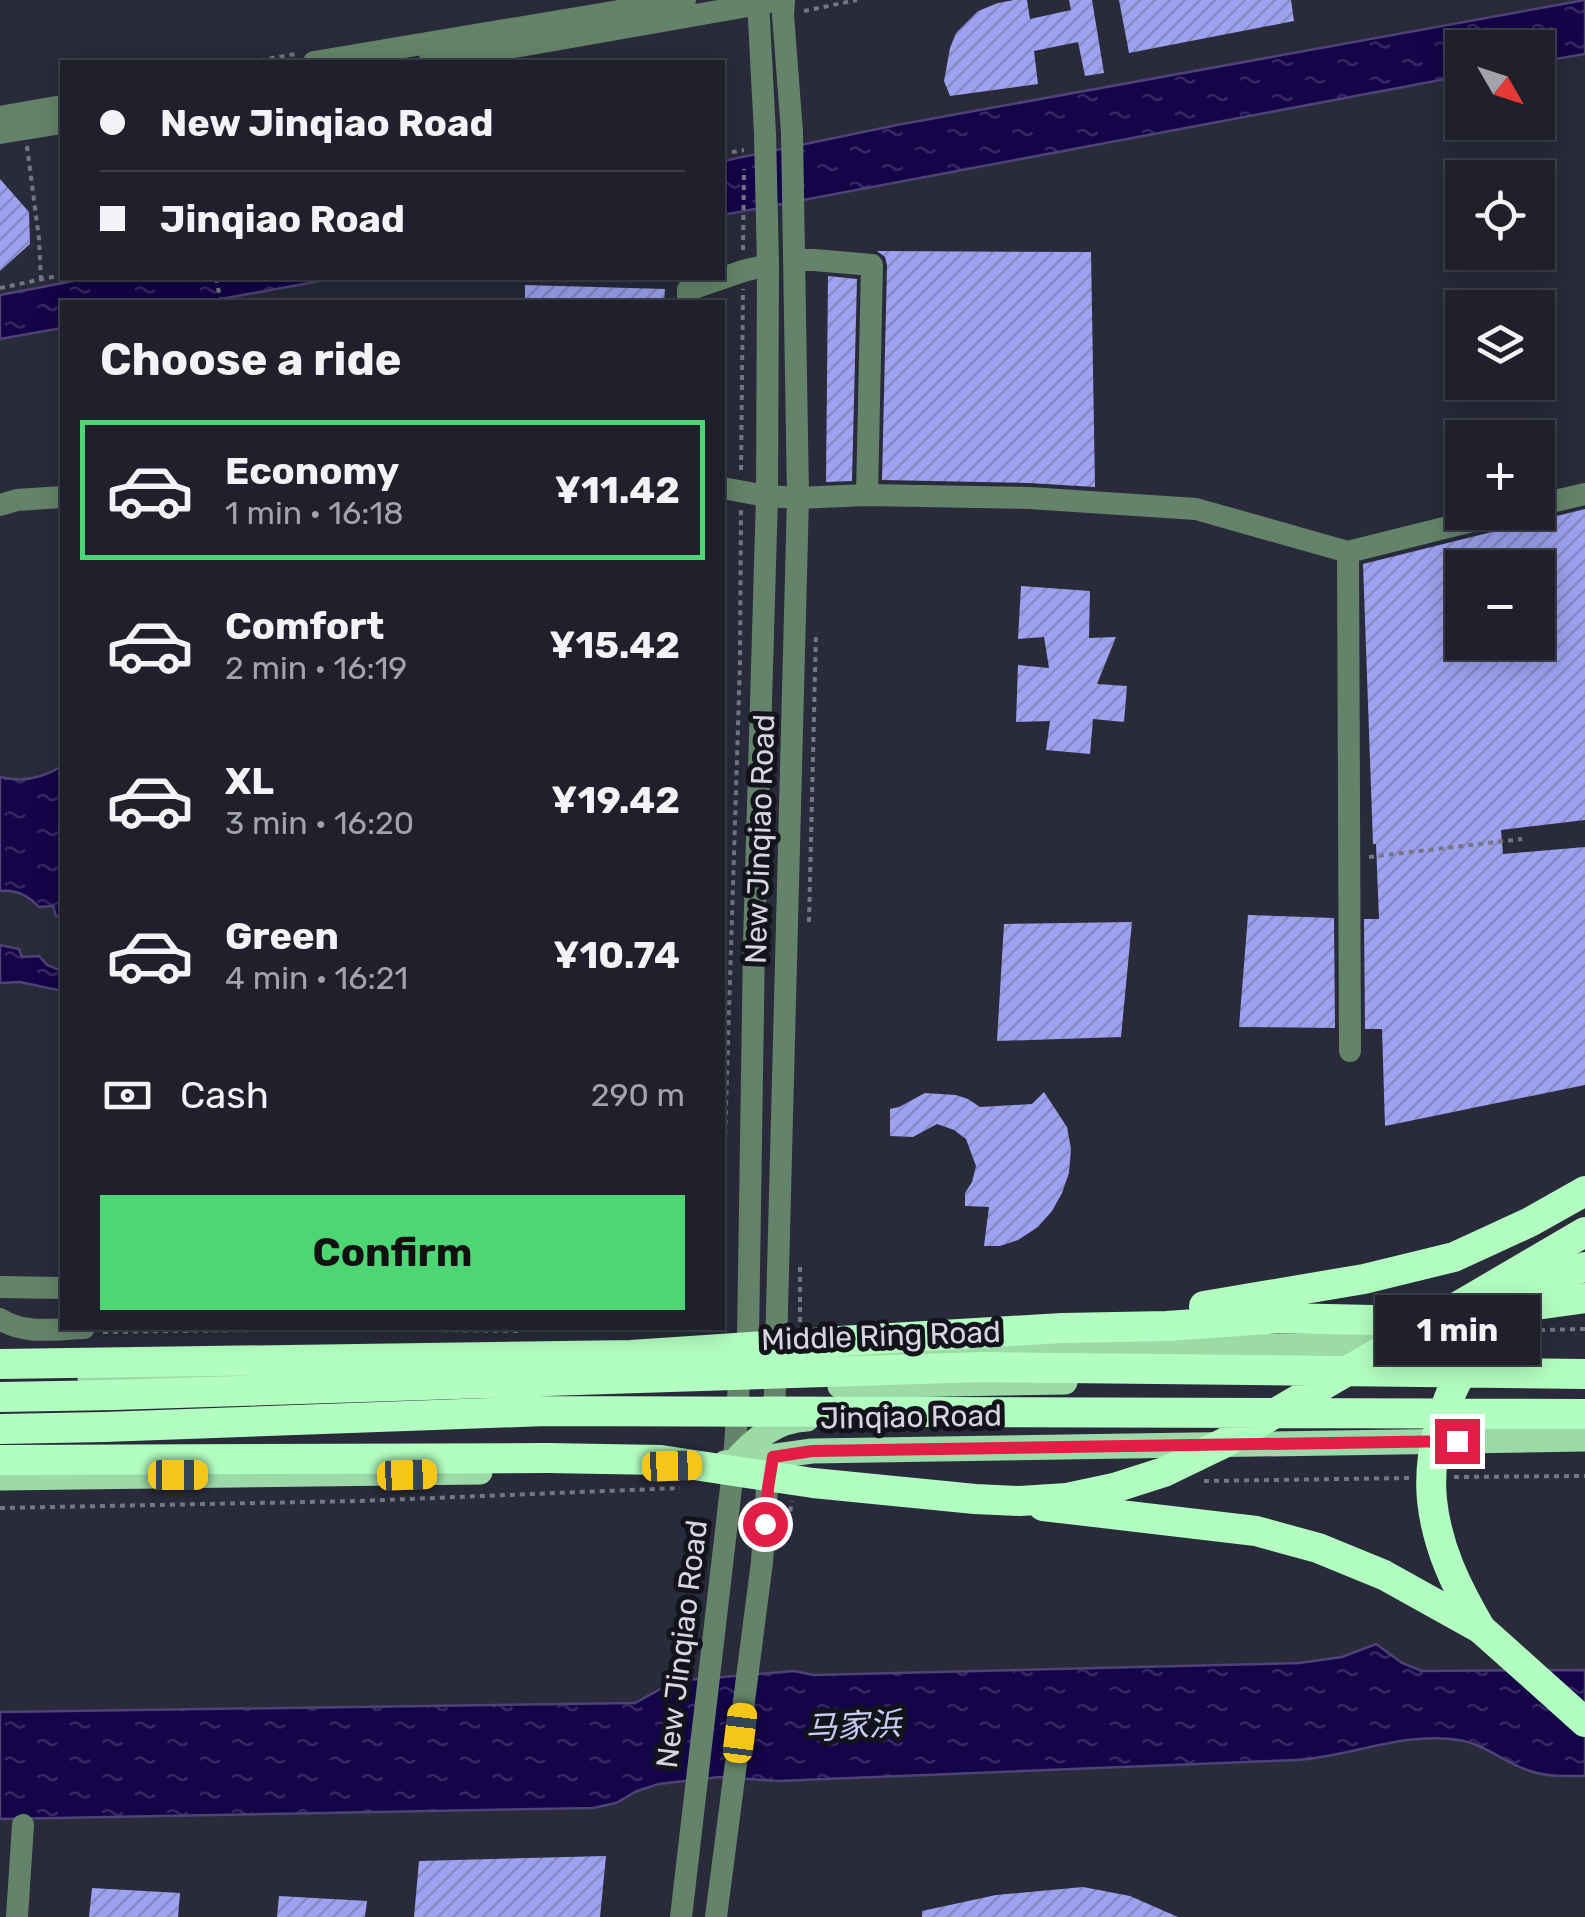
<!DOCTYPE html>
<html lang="en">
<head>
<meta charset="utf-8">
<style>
	body { margin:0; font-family:Rubik,"Noto Sans SC",sans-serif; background:#272834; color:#f1f3f6; height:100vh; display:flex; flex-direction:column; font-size:38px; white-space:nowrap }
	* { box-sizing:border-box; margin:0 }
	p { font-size:32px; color:#a1a3a9 }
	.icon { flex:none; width:55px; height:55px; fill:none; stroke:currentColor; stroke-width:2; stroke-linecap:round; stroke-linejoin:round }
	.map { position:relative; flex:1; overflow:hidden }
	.panel { position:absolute; left:60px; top:300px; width:665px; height:1030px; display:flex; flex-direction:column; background:#1f202c; border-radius:0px; box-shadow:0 5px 25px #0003,0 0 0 2px #3c3e48 }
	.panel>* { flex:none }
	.hud { position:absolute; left:60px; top:60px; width:665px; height:220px; border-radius:0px; box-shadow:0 5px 25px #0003,0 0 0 2px #3c3e48; display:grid; align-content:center; height:220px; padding:0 40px; background:#1f202c }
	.needle { width:65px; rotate:129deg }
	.tools { position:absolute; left:1445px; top:30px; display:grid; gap:20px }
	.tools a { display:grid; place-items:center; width:110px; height:110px; border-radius:0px; background:#1f202c; box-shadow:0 5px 25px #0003,0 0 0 2px #3c3e48; font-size:50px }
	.end { position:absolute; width:45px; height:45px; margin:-22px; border:12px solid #e11d48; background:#fff; box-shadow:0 0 0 5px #fff }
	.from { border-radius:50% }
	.bubble { position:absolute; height:70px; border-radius:0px; background:#1f202c; box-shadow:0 5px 25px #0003,0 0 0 2px #3c3e48; font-size:32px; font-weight:700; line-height:70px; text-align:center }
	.car { position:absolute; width:30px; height:60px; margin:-30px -15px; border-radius:12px; box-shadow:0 0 8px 2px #0007; background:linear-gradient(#f5c518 24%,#345 0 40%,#f5c518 0 76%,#345 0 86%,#f5c518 0) }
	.hud b { display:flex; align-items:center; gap:35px; height:95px; font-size:38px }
	.hud b+b { border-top:2px solid #3c3e48 }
	.hud i { width:25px; height:25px; background:#f1f3f6 }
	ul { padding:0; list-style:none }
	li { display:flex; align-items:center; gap:30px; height:140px; margin:0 20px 15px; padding:0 20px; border:5px solid transparent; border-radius:0px }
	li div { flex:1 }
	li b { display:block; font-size:38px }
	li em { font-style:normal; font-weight:700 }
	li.active { border-color:#4ed675 }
	li>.icon { width:90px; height:90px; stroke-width:1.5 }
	h2 { padding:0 40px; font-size:45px; line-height:120px }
	.pay { display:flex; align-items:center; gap:25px; height:110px; padding:0 40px; font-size:38px }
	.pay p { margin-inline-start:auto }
	.cta { display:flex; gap:20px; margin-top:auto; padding:20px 40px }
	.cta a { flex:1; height:115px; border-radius:0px; background:#4ed675; color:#111; font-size:40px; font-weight:700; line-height:115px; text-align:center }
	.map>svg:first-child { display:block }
	.water { fill:url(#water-ripples); stroke:#4e4376; stroke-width:2.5 }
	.building { fill:url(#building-hatch); fill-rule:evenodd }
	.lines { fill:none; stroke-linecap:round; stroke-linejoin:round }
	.path { stroke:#757684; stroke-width:4; stroke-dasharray:5 5; stroke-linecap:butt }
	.minor { stroke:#65836a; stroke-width:22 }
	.major { stroke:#9cdba8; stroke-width:25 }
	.highway { stroke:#b2fec0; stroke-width:30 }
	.highway-bridge { stroke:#b2fec0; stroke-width:30 }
	.route { stroke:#e11d48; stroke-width:12 }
	.labels { text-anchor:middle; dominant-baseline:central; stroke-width:10; stroke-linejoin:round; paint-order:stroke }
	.street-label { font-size:30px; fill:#d5d6e1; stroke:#13131b }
	.water-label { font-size:32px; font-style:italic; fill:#c8cbf4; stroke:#13131b }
</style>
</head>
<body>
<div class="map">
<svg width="1585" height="1917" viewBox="0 0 1585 1917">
	<defs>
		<pattern id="water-ripples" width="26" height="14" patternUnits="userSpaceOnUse" patternTransform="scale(2.5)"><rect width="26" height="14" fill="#140448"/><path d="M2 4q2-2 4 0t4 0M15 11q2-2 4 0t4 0" fill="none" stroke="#352862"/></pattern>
		<pattern id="building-hatch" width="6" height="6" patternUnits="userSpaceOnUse" patternTransform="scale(2.5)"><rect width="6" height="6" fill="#9da1ef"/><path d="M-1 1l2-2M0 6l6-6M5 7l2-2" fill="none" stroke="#8689c4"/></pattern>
	</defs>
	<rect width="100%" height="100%" fill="#292a3a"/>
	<!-- water -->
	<path class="water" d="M1585 0V54L1538 62V48H1462V76L723 215V161L897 125Z
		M89 278H337L204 302H62V328L0 339V295Z
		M62 766V917L56 916 53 906 39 907C28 895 16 889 0 891V777C23 783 43 778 62 766Z
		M0 945 19 949 22 957 39 956 47 965 62 971V991L20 982 0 983Z
		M1376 1644 1402 1663 1422 1671 1585 1670V1776C1567 1776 1548 1777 1530 1771 1506 1764 1485 1744 1459 1740 1404 1731 1350 1757 1296 1760L777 1781 719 1777 659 1784 637 1791 616 1803 593 1808 0 1819V1712L635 1703 675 1681 794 1671 814 1675 1299 1663 1342 1657Z"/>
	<!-- building -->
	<path class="building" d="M1014 0H1027L1030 19 1071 10 1069 0H1092L1104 73 1085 76 1078 42 1034 51 1038 84 950 96 944 81 950 48 956 33 978 11 998 3Z
		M1119 0H1291L1294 21 1129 53Z
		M0 179 29 212 30 244 0 271Z
		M877 251 1091 252 1095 487 1029 483 882 480 887 265 885 257Z
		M828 276 857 279 852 481 826 482Z
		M525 285 665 289 664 302H525Z
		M1585 509V820L1501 830 1503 854 1585 847V1085L1385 1126 1382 1029H1365L1364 919H1379L1376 844H1373L1363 564ZM1462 568H1538V642H1462Z
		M1021 586 1090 591 1089 638 1116 637 1097 684 1127 686 1124 722 1093 719 1090 754 1046 750 1050 721 1016 722 1018 665 1049 668 1044 637 1018 639Z
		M1248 915 1334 918 1335 1028 1239 1027Z
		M1132 922 1121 1037 997 1041 1004 924Z
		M1044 1092 1067 1127 1071 1149 1069 1173 1062 1193 1052 1211 1038 1227 1018 1240 1000 1246H984L989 1207 965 1206V1193L972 1182 976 1166 966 1139 954 1130 937 1124 913 1137 890 1136V1109L899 1107 925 1093 956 1095 968 1099 980 1107 1032 1104Z
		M606 1856 600 1917H414L419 1861Z
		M1083 1887 1130 1896 1178 1917H922V1911L996 1895Z
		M92 1888 180 1893 178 1917H89Z
		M279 1896 367 1901 365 1917H277Z"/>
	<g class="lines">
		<!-- path -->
		<path class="path" d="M804 11 857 0
			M250 62 296 54
			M27 146 39 239 41 280
			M722 154 744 150
			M743 250 744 169
			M216 278 221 302
			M0 288 62 275
			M741 470 743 289
			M1369 857 1522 839
			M809 922 816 632
			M722 1235 740 663 741 509
			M800 1322V1266
			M1540 1330 1585 1329
			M103 1332 339 1329 519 1331
			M1454 1477 1585 1476
			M1204 1481 1410 1478
			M0 1508 359 1501 680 1488
			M785 1541 792 1501"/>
		<!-- minor -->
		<path class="minor" d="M314 62 685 0
			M429 62 770 2
			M0 117 62 106
			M0 133 62 123
			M795 260H814L872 265 867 495
			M688 302V290L743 271 768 265
			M722 488 767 496 798 498 867 495 1029 498 1196 509 1348 552 1508 512
			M0 505 17 500 62 497
			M1538 505 1585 494
			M1348 552 1350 1051
			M0 1287 62 1288
			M0 1319C25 1335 55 1329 84 1328
			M774 1426 798 498 792 132 783 15 784 0
			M17 1917 23 1825
			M681 1917 734 1462 739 1383 748 1337 754 943 767 496 768 265 765 134 758 0
			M716 1917 762 1562 767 1488 772 1463"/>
		<!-- major -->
		<path class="major" d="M835 1355 1386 1344 1419 1350 1464 1365
			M90 1378 265 1376
			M840 1386 1065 1382
			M734 1462C753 1440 776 1420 807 1419
			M725 1463 812 1451 1585 1439
			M0 1478 480 1472"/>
		<!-- highway -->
		<path class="highway" d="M1204 1306 1364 1279 1454 1257 1530 1222 1585 1191
			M840 1341 1062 1328 1167 1326 1281 1318 1420 1321 1585 1298
			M0 1397 114 1395
			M0 1429 104 1427
			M1043 1506 1256 1531 1318 1548 1384 1575 1481 1629 1585 1722"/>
		<!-- highway-bridge -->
		<path class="highway-bridge" d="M0 1364 631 1355 840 1341
			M114 1395 982 1367 1585 1374
			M104 1427 546 1411 1585 1414
			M0 1460 547 1458 661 1460 813 1483 975 1499 1020 1501 1067 1498 1114 1488 1164 1472 1224 1443 1585 1232
			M1481 1629C1457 1588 1437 1548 1432 1500 1423 1407 1491 1291 1585 1267"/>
	</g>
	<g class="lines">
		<!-- route -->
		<path class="route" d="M765 1524 768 1488 773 1457 812 1451 1457 1441"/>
	</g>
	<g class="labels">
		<!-- street labels -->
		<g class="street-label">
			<text transform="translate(760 839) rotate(-88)">New Jinqiao Road</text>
			<text transform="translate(881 1336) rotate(-2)">Middle Ring Road</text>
			<text transform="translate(911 1417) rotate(-1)">Jinqiao Road</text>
			<text transform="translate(682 1644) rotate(-83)">New Jinqiao Road</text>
		</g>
		<!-- water labels -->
		<g class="water-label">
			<text transform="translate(853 1726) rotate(-3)">马家浜</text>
		</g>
	</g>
</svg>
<div class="tools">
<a><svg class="needle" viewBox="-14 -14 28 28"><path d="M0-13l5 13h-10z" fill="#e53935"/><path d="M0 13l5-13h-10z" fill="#a1a3a9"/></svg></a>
<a><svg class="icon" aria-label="locate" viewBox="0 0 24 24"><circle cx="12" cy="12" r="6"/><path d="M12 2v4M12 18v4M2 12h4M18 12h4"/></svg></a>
<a><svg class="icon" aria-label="layers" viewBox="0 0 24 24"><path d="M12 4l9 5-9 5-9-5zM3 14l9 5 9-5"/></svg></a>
<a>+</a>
<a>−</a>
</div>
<i class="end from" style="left:765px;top:1524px"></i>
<i class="end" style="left:1457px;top:1441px"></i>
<div class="bubble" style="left:1375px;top:1295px;width:165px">1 min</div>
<i class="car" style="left:672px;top:1466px;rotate:88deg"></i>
<i class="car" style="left:178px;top:1475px;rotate:90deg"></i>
<i class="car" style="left:407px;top:1475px;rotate:88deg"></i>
<i class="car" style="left:740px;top:1733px;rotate:7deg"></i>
<div class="hud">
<b><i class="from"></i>New Jinqiao Road</b>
<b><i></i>Jinqiao Road</b>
</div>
<section class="panel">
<h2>Choose a ride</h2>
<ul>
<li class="active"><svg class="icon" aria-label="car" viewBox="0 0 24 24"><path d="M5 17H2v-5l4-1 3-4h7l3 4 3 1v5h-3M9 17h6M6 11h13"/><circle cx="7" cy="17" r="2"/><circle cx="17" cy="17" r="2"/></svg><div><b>Economy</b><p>1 min · 16:18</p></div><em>¥11.42</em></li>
<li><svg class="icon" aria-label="car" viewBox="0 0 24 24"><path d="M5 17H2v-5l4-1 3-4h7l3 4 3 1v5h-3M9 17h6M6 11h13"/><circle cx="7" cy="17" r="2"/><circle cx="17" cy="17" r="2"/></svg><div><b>Comfort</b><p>2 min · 16:19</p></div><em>¥15.42</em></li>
<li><svg class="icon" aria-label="car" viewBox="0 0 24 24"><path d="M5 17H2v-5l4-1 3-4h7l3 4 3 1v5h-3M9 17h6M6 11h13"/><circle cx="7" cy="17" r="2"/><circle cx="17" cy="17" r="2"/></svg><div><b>XL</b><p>3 min · 16:20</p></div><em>¥19.42</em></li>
<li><svg class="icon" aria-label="car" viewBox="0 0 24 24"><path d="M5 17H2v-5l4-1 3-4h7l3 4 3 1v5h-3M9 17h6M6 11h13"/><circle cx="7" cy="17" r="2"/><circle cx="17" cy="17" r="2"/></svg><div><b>Green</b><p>4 min · 16:21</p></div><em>¥10.74</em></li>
</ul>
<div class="pay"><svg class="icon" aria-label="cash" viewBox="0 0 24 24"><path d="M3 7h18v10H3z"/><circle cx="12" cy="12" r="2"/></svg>Cash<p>290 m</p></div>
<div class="cta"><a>Confirm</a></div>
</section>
</div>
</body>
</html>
